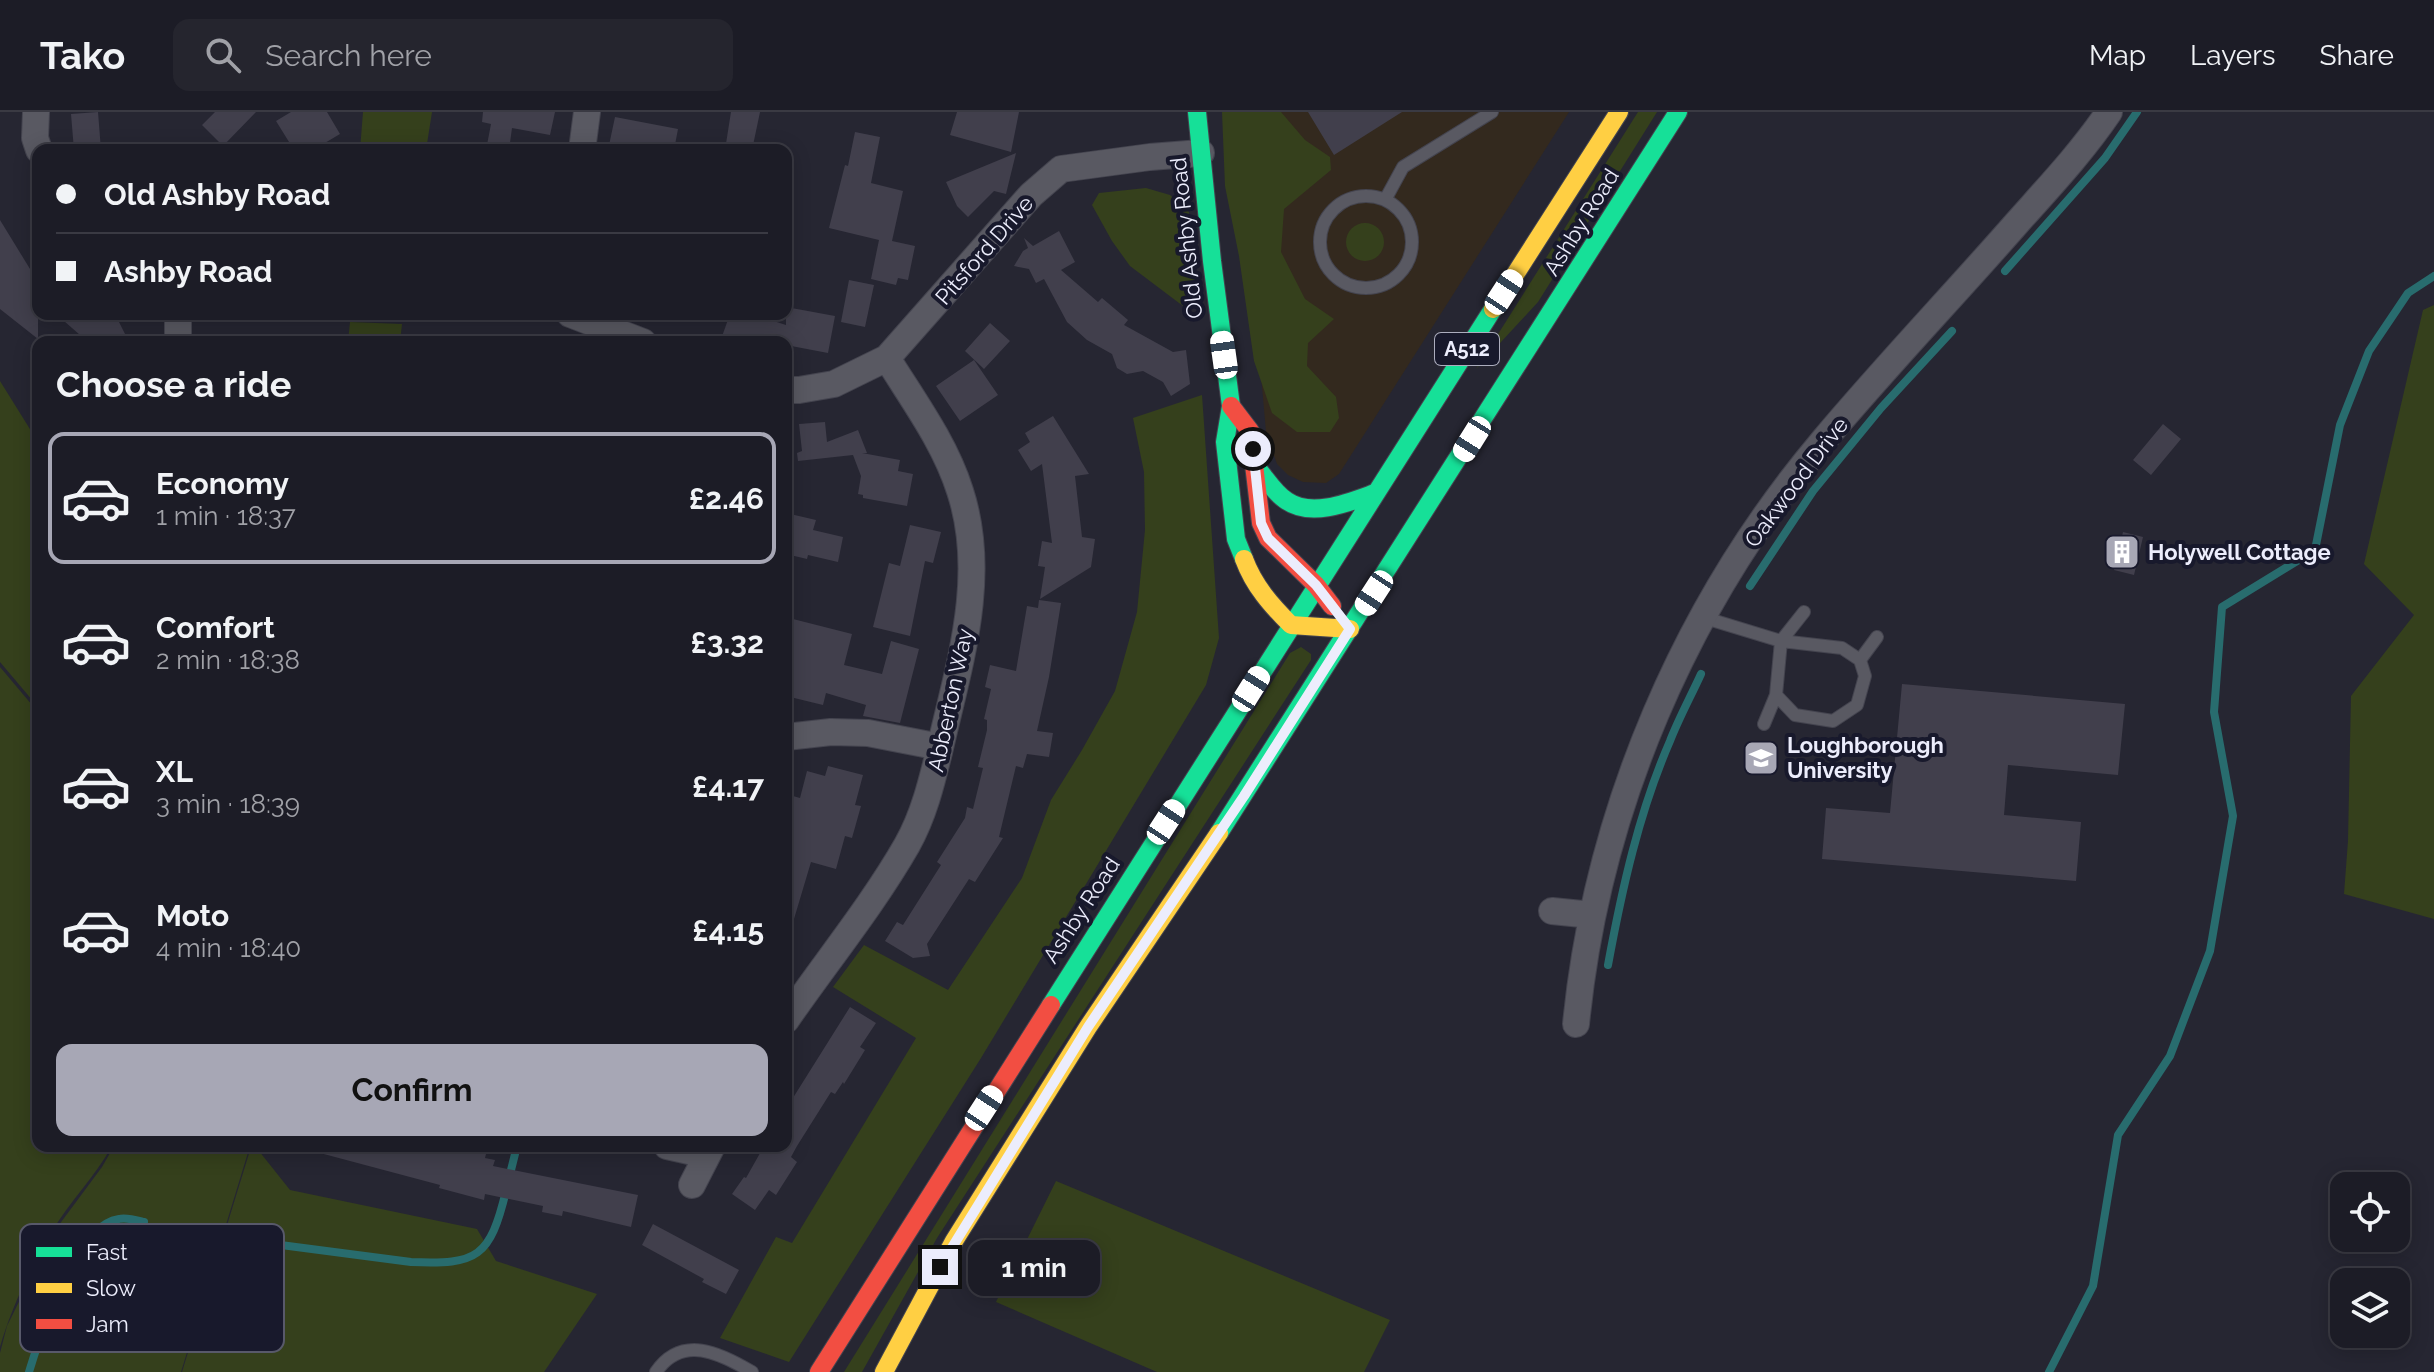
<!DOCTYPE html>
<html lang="en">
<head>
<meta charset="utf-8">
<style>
	body { margin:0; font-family:Raleway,sans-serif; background:#25252e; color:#f1f3f6; height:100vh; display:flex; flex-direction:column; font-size:30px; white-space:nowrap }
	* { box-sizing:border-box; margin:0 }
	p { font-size:26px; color:#a0a1a7 }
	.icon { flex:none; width:44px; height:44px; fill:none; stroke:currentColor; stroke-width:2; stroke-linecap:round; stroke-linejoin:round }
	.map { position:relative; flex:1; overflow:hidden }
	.side { position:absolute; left:32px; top:224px; width:760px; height:816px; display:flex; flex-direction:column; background:#1c1c26; border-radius:16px; box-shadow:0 4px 20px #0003,0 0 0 2px #3a3a43 }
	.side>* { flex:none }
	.hud { position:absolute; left:32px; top:32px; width:760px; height:176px; border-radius:16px; box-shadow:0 4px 20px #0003,0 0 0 2px #3a3a43; display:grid; align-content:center; height:176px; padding:0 24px; background:#1c1c26 }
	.controls { position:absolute; left:2330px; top:1060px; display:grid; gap:16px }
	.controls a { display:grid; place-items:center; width:80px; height:80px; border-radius:16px; background:#1c1c26; box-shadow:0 4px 20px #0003,0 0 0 2px #3a3a43; font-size:40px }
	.end { position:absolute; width:36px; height:36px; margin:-18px; border:10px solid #ecedfc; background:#111; box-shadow:0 0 0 4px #111 }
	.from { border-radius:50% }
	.bubble { position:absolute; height:56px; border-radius:16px; background:#1c1c26; box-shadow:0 4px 20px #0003,0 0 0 2px #3a3a43; font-size:26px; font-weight:700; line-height:56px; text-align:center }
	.car { position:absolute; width:24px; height:48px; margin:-24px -12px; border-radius:10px; box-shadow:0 0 6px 2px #0007; background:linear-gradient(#fff 24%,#345 0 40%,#fff 0 76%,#345 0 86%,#fff 0) }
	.hud b { display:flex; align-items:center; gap:28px; height:76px; font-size:30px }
	.hud b+b { border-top:2px solid #3a3a43 }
	.hud i { width:20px; height:20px; background:#f1f3f6 }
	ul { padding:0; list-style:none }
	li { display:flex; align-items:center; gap:24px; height:132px; margin:0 16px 12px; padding:0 8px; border:4px solid transparent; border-radius:16px }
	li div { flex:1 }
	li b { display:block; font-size:30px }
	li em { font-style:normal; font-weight:700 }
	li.current { border-color:#a7a7b5 }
	li>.icon { width:72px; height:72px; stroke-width:1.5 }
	h2 { padding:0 24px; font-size:36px; line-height:96px }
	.action { display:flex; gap:16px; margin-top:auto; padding:16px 24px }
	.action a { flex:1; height:92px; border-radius:16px; background:#a7a7b5; color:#111; font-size:32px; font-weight:700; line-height:92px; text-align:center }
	header { display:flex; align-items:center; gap:48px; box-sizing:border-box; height:112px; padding:0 40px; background:#1c1c26; border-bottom:2px solid #3a3a43 }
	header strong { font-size:38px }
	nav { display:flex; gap:44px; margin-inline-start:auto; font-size:28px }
	.search { width:560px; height:72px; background:#25252e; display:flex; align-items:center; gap:20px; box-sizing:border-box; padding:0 28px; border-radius:16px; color:#a0a1a7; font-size:30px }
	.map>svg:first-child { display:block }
	.commercial { fill:#33291e }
	.green { fill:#35401c }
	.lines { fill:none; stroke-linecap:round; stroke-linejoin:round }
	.stream { stroke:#286c6e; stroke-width:8 }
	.building { fill:#413f4c }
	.lane-casing { stroke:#44444f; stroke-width:14 }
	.street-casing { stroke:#44444f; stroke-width:28 }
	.fast-casing { stroke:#44444f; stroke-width:20 }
	.slow-casing { stroke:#44444f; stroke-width:20 }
	.jam-casing { stroke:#44444f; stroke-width:20 }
	.lane { stroke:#595962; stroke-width:12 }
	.street { stroke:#595962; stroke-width:26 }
	.fast { stroke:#16e098; stroke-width:18 }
	.slow { stroke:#ffcf43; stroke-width:18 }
	.jam { stroke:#f24e42; stroke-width:18 }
	.route { stroke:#ecedfc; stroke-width:10 }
	.labels { text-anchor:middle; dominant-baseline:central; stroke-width:8; stroke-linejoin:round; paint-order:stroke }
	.shield { fill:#18192c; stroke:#acadbe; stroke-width:2 }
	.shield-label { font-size:20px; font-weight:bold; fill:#ecedfc }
	.street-label { font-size:22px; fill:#ecedfc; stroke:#18192c }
	.poi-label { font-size:22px; font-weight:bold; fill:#ecedfc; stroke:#18192c; text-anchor:start }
	.key { fill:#18192c; stroke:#58596a; stroke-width:2 }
	.key-label { font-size:22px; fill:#ecedfc }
</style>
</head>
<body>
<header>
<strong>Tako</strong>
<div class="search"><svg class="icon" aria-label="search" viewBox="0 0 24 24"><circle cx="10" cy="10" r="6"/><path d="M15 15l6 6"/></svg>Search here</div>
<nav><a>Map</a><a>Layers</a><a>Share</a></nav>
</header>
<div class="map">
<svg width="2434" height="1260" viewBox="0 0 2434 1260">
	<rect width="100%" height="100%" fill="#262632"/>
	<!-- commercial -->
	<path class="commercial" d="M1238 0H1569L1339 362 1326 371 1303 370 1288 363 1277 352 1266 320Z"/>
	<!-- green -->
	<path class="green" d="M363 0H432L426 38H360Z
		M1222 0H1281L1305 28 1330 45 1331 58 1284 97 1281 140 1305 187 1334 207 1308 231 1307 254 1336 285 1339 306 1330 320H1297L1272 301 1254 249 1239 144 1225 74Z
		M1638 0H1657L1538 190 1476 257Z
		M1146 76 1170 83 1189 100 1197 185 1183 194 1130 154 1112 129 1092 93 1099 81Z
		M1346 130a19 19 0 1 1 38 0a19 19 0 1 1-38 0Z
		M2434 193V807L2344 782 2348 729 2351 584 2414 503 2364 452 2423 198Z
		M350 210 402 212 400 230H348Z
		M0 269 38 330V595L0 550Z
		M1202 283 1219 526 1206 573 981 946 789 1250 720 1226 776 1125 792 1131 916 926 833 875 864 833 948 878 1022 766 1051 688 1082 638 1115 579 1137 500 1145 418 1144 360 1133 306Z
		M1301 535 1311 542V548L937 1126 862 1260H844L1290 541Z
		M0 555 38 600V1034H112C95 1065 69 1090 51 1121 32 1152 10 1199 0 1235Z
		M114 1034H250L181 1260H0V1241L7 1214 53 1121 102 1055Z
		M255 1034 290 1078 477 1117 496 1149 597 1182 544 1260H182L251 1035Z
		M1056 1069 1390 1208 1364 1260H1157L996 1190Z"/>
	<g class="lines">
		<!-- stream -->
		<path class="stream" d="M2005 159 2105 46 2137 0
			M1750 474 1813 379 1881 296 1952 219
			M1608 853C1622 777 1639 700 1670 629 1679 606 1691 584 1701 562
			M509 1066 517 1034
			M197 1122 411 1150C478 1153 490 1145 506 1079
			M29 1260C41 1221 73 1114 119 1107 126 1105 136 1108 144 1110
			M2049 1260 2093 1174 2118 1023 2170 944 2210 839 2233 704 2214 600 2222 495 2315 438 2340 313 2369 239 2408 181 2434 164"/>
	</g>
	<!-- building -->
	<path class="building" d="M98 0 101 38H74L71 2Z
		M215 0H256L223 34 202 13Z
		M291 0H327L340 22 313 38H294L276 9Z
		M483 0H555L550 23 512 16 509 38H486L491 12 482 10Z
		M731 0H760L752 38H725Z
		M957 0H1019L1011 40 950 23Z
		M1308 0H1402L1334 43Z
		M615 5 678 17 674 38H608Z
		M855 20 880 25 871 71 903 79 892 129 915 134 908 168 898 166 896 173 871 167 879 128 829 116 845 53 848 54Z
		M1016 41 1006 82 994 79 968 105 957 94 946 70Z
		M0 108 38 170V227L0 197Z
		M1059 119 1075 150 1061 158 1098 190 1102 186 1128 208 1124 213 1173 240 1186 238 1190 272 1171 284 1163 270 1143 259 1127 262 1117 256 1112 242 1087 228 1067 210 1044 167 1036 171 1029 157 1014 154 1023 139 1028 136 1024 126 1033 134Z
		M849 168 874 173 865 215 841 210Z
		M786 195 835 204 828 241 786 233V230H720L730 202H752L786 213Z
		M56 202H115L129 230H88Z
		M990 211 1010 229 984 257 965 239Z
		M974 248 998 283 960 309 936 274Z
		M1053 304 1089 362 1075 364 1082 425 1095 427 1091 455 1040 487 1045 455 1038 454 1042 429 1052 431 1042 352 1031 359 1018 338 1030 330 1025 321Z
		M825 310 827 330 858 318 867 341H862L900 348 898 359 913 362 907 394 863 386V383L858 382 861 364 853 343 798 349 797 341 802 339 799 312Z
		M2163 312 2181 327 2151 363 2133 348Z
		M786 401 816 408 813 418 843 425 838 450 808 443 807 447 786 442Z
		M910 413 941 420 933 451 925 449 910 524 873 515 889 451 900 454Z
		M2123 420 2143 425 2134 463 2114 458Z
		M1039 488 1061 491 1049 565 1037 619 1053 621 1049 645 1027 642 1023 656 1016 654 999 725 1003 726 975 770 969 767 927 832 930 844 913 846 885 829 897 810 903 813 941 753 937 750 965 706 967 695 973 697 983 656 978 655 987 618V608L984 607 991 577 985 575 990 553 1016 559 1027 494 1038 496Z
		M793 507 852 522 844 553 882 562 891 529 919 537 900 611 863 604 866 593 826 581 823 593 786 584V513L791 514Z
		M1902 572 2125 592 2118 663 2008 653 2004 703 2081 710 2076 769 1822 747 1826 696 1890 701Z
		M828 654 863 663 855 693 861 694 852 726 845 724 836 757 811 750 791 817 786 816V682L800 686 807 659 825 664Z
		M850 895 876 911 860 935 865 938 844 972 843 970 835 982 831 980 797 1034 791 1045 797 1050 776 1083 769 1078 755 1098 732 1082 744 1065 746 1066 764 1034H786V997Z
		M321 1034H472L487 1038 485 1046 495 1048 493 1054 638 1083 631 1115 563 1099 562 1104 542 1100 543 1094 485 1082 484 1088 439 1076 440 1073 320 1041Z
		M653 1112 739 1158 726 1182 702 1170 704 1167 642 1133Z"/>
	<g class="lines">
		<defs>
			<path id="lane" d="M1320 130a46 46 0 1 1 92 0a46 46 0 1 1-92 0Z
				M1385 88 1403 55 1492 0
				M1702 505 1781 529 1842 536 1860 548 1865 564 1857 593 1833 609 1795 603 1776 583
				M1860 548 1877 525
				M1764 612 1776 583 1781 529 1804 500
				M656 1260C682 1222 720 1241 752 1260"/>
			<path id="street" d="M36 0 35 26 39 38
				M582 38 587 0
				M178 202V230
				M570 202 643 230
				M786 278H799L834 272 887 246 1031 83 1061 57 1150 45 1201 41
				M786 625 831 620 868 621 940 635
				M1552 799 1592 803
				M786 908C826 850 872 794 907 733 924 703 932 669 940 636 959 553 988 464 960 379 945 331 913 288 887 246
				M1576 912C1597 699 1685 493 1823 329 1885 255 1952 185 2016 112 2048 76 2082 40 2109 0
				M667 1034 707 1043
				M692 1073 712 1034"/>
			<path id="fast" d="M1197 0 1212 149 1231 294 1225 330 1236 427 1244 447
				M1256 355C1266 366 1274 381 1287 389 1312 406 1350 390 1375 381
				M1219 721 1678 0
				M1051 893 1493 197"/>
			<path id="slow" d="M1493 197 1619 0
				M1244 447C1254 474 1271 493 1291 513L1350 517
				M884 1260 954 1129 1088 915 1219 721"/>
			<path id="jam" d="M1231 294 1250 319 1261 411 1268 426 1316 473 1332 494
				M819 1260 1051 893"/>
		</defs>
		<!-- lane casing -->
		<use href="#lane" class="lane-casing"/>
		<!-- street casing -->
		<use href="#street" class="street-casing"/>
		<!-- fast casing -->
		<use href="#fast" class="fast-casing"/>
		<!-- slow casing -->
		<use href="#slow" class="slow-casing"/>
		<!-- jam casing -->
		<use href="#jam" class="jam-casing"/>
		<!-- lane -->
		<use href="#lane" class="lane"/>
		<!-- street -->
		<use href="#street" class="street"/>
		<!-- fast -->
		<use href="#fast" class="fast"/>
		<!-- slow -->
		<use href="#slow" class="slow"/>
		<!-- jam -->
		<use href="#jam" class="jam"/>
	</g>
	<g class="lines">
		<!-- route -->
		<path class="route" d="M940 1155 1088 915 1244 684 1350 517 1316 473 1268 426 1261 411 1253 337"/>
	</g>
	<!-- icons -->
	<defs>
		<symbol id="building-square" viewBox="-11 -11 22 22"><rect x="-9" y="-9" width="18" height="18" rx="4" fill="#a7a7b5" stroke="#18192c"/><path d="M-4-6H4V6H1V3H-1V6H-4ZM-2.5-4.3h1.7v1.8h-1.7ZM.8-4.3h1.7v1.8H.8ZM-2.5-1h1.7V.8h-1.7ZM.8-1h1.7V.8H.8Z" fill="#fff"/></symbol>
		<symbol id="university-square" viewBox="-11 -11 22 22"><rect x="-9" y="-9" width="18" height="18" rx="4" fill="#a7a7b5" stroke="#18192c"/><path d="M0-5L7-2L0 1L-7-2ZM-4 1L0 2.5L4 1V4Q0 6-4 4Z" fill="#fff"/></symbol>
	</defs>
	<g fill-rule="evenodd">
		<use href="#building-square" x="2102" y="420" width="40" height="40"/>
		<use href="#university-square" x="1741" y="626" width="40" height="40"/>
	</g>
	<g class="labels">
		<!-- shield labels -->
		<rect class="shield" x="1435" y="221" width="64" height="32" rx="6"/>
		<g class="shield-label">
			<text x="1467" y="237">A512</text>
		</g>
		<!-- street labels -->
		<g class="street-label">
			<text transform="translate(1581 110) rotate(-58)">Ashby Road</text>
			<text transform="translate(1186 126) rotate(-96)">Old Ashby Road</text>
			<text transform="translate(984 138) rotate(-49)">Pitsford Drive</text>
			<text transform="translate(1796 370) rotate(-53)">Oakwood Drive</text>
			<text transform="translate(950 588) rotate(-78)">Abberton Way</text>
			<text transform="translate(1081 798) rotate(-57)">Ashby Road</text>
		</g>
		<!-- poi labels -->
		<g class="poi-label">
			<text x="2148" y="440">Holywell Cottage</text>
			<text x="1787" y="633">Loughborough<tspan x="1787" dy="25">University</tspan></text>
		</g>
	</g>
	<!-- legend -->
	<rect x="20" y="1112" width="264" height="128" rx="12" class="key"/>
	<rect x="36" y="1135" width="36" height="10" fill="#16e098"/>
	<rect x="36" y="1171" width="36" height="10" fill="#ffcf43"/>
	<rect x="36" y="1207" width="36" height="10" fill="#f24e42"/>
	<g class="key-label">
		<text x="86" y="1148">Fast</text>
		<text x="86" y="1184">Slow</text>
		<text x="86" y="1220">Jam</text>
	</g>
</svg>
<div class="controls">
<a><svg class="icon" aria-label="locate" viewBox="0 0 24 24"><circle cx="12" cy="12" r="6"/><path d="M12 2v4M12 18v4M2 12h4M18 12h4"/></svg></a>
<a><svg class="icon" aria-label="layers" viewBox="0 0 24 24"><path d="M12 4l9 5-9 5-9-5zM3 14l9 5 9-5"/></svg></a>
</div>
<i class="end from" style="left:1253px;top:337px"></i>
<i class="end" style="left:940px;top:1155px"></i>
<div class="bubble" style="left:968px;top:1128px;width:132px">1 min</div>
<i class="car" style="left:1504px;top:180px;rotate:33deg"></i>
<i class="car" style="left:1224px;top:243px;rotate:352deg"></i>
<i class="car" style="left:1472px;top:327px;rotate:212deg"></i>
<i class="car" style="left:1374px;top:481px;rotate:213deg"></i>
<i class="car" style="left:1251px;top:577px;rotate:32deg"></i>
<i class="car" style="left:1166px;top:710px;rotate:33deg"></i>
<i class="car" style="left:984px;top:996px;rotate:33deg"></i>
<div class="hud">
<b><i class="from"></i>Old Ashby Road</b>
<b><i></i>Ashby Road</b>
</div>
<section class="side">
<h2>Choose a ride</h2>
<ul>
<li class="current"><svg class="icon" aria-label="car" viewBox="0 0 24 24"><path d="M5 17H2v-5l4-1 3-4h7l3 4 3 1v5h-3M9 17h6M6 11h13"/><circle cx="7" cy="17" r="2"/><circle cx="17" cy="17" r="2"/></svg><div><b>Economy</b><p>1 min · 18:37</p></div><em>£2.46</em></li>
<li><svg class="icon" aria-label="car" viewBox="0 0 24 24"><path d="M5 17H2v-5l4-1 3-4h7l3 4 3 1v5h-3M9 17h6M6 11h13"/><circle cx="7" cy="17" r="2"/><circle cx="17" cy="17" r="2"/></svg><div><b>Comfort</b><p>2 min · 18:38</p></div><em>£3.32</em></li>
<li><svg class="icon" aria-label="car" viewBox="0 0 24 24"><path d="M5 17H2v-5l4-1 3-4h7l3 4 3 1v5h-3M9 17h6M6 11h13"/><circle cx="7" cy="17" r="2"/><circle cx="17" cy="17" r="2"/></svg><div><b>XL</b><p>3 min · 18:39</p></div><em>£4.17</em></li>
<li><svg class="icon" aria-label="car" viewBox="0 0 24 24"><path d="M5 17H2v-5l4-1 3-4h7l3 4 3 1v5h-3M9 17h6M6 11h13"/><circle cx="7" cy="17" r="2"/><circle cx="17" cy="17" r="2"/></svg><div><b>Moto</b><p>4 min · 18:40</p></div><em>£4.15</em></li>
</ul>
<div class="action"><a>Confirm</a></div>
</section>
</div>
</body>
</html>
